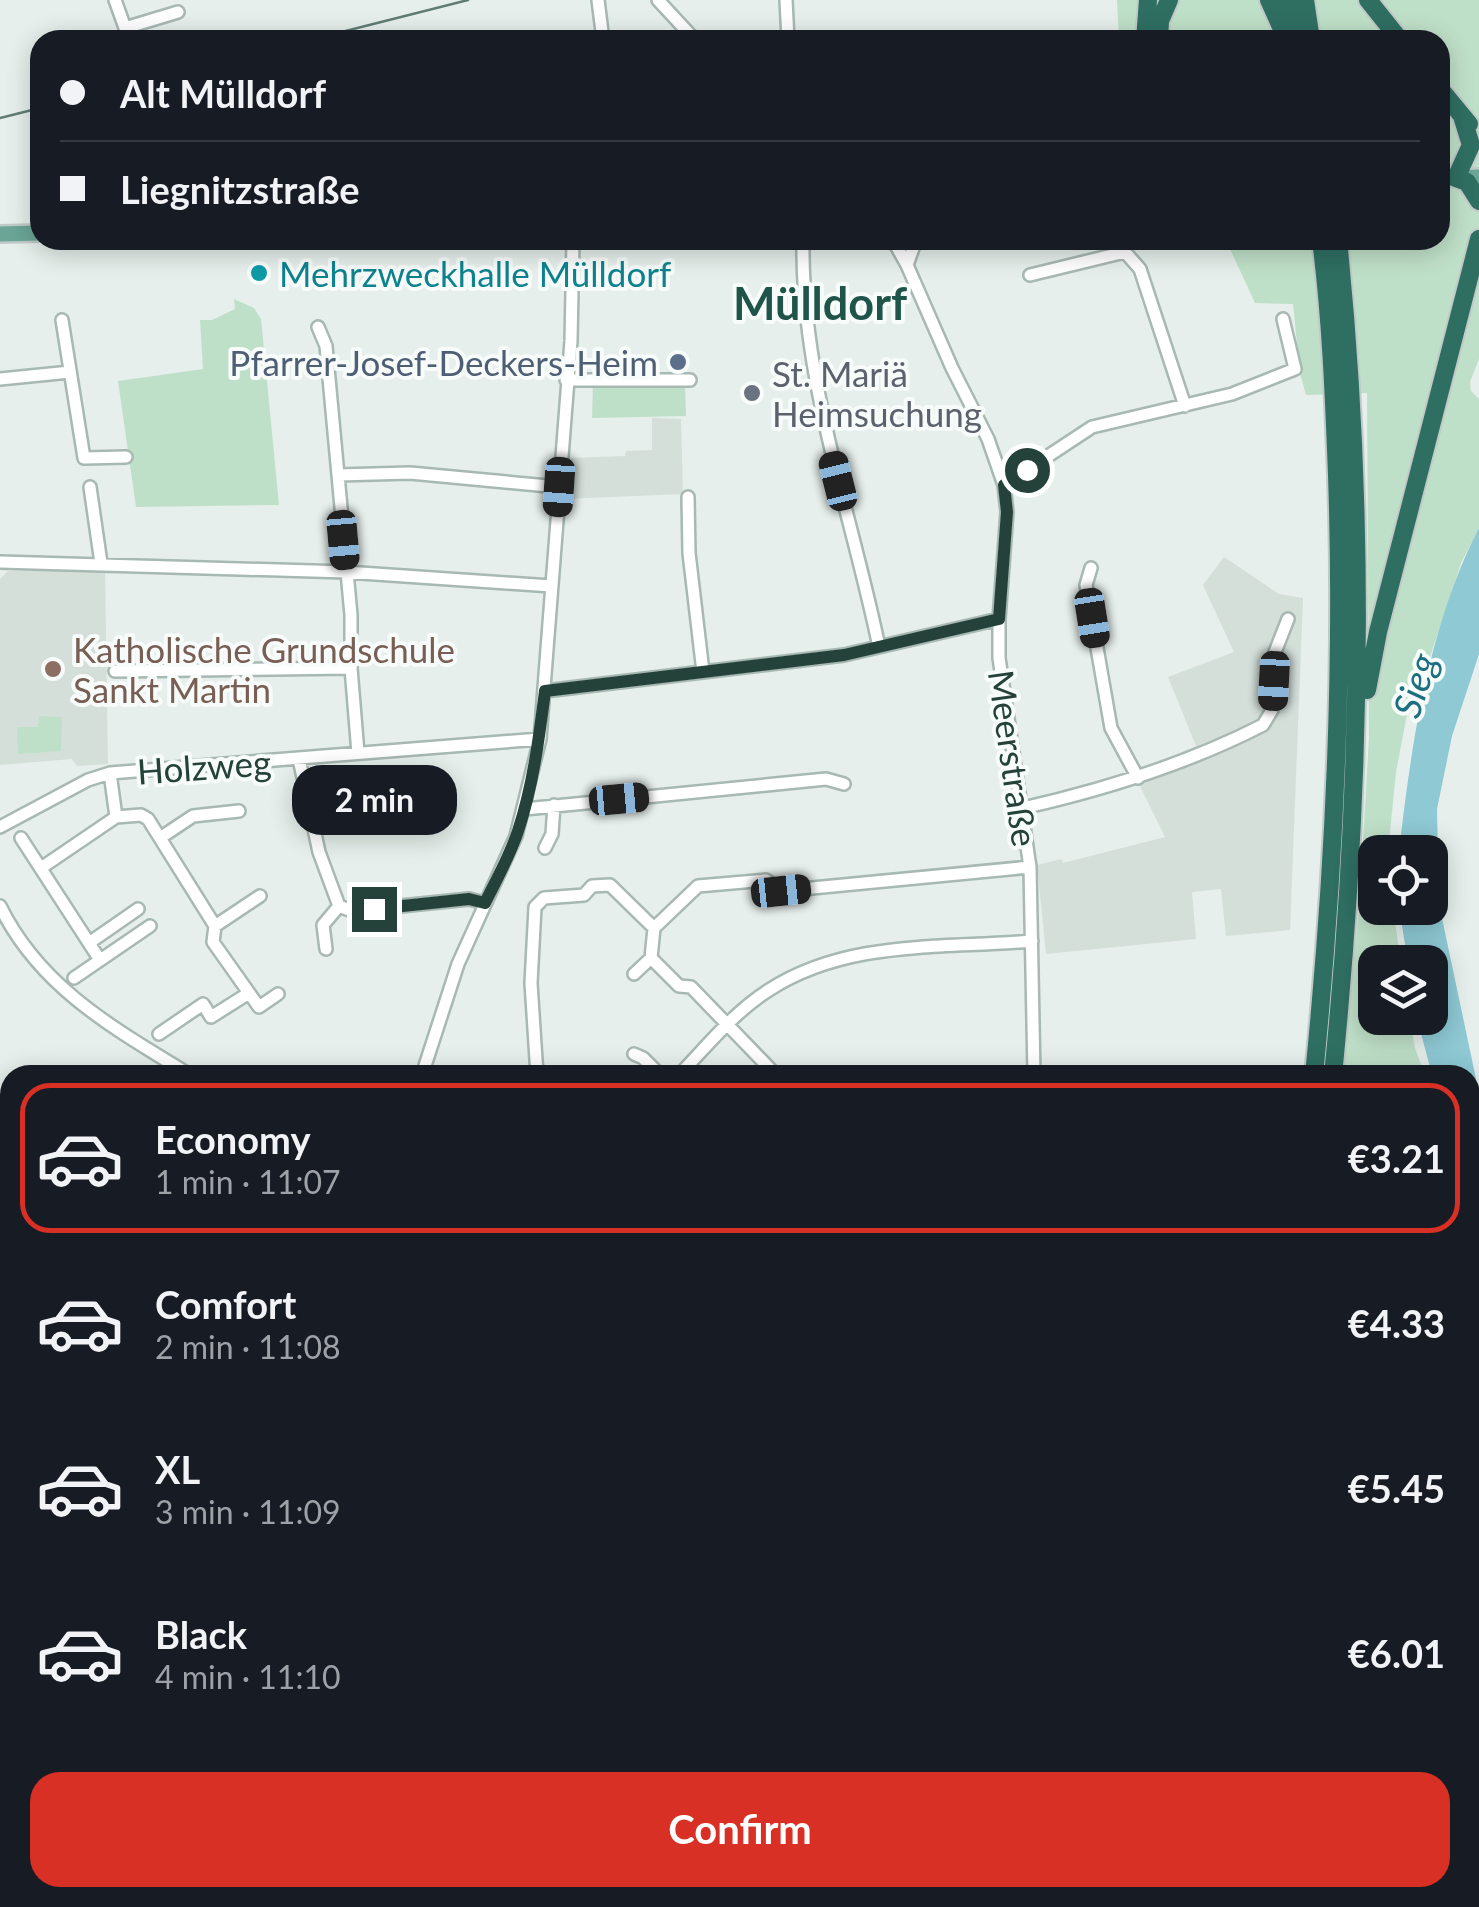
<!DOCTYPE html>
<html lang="en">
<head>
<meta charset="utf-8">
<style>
	body { margin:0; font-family:Lato,sans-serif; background:#20242c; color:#f1f3f6; height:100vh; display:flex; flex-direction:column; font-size:38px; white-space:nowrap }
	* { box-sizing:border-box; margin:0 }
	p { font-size:32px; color:#9ea1a6 }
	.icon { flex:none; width:55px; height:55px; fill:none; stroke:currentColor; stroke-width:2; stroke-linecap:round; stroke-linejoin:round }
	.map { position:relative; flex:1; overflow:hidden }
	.sheet { position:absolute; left:0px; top:1065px; width:1480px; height:842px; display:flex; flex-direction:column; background:#171b24; border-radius:30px 30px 0 0; box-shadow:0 5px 25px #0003 }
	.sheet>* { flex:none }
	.banner { position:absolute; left:30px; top:30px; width:1420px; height:220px; border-radius:30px; box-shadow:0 5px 25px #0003; display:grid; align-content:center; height:220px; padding:0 30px; background:#171b24 }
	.buttons { position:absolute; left:1358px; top:835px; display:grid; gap:20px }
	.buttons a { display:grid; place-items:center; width:90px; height:90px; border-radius:20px; background:#171b24; box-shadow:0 5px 25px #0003; font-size:50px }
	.end { position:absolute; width:45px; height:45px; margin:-22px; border:12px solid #24423a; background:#fff; box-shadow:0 0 0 5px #fff }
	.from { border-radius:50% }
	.bubble { position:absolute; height:70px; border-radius:30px; background:#171b24; box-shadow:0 5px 25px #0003; font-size:32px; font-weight:700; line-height:70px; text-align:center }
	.car { position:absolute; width:30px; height:60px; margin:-30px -15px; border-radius:12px; box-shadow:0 0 8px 2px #0007; background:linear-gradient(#222 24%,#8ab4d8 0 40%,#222 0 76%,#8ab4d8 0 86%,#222 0) }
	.banner b { display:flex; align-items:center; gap:35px; height:95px; font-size:38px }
	.banner b+b { border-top:2px solid #363941 }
	.banner i { width:25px; height:25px; background:#f1f3f6 }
	ul { padding:18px 0 0; list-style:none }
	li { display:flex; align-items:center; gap:30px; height:150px; margin:0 20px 15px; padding:0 10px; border:5px solid transparent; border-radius:30px }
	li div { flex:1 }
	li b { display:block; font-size:38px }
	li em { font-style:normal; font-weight:700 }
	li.selected { border-color:#d93025 }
	li>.icon { width:90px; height:90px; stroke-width:1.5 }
	.cta { display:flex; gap:20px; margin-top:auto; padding:20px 30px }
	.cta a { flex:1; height:115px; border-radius:30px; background:#d93025; color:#fff; font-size:40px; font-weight:700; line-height:115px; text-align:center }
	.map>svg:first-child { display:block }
	.built { fill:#d4dfda }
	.green { fill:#bfe0c8 }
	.water { fill:#8ec9d4 }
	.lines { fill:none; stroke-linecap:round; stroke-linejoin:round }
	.stream { stroke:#8ec9d4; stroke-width:2.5 }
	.minor-casing { stroke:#a8b8b2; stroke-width:16 }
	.major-casing { stroke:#c2cac8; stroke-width:20 }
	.highway-casing { stroke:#c2cac8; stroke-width:22 }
	.minor { stroke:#fff; stroke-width:11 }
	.major { stroke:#6aa596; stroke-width:15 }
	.highway { stroke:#2f6f62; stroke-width:18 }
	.tram { stroke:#5f7d75; stroke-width:2.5 }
	.route { stroke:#24423a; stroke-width:12 }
	.culture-dot { fill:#0f9aa8; stroke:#f7fbf9; stroke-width:4 }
	.service-dot { fill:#5c6f8a; stroke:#f7fbf9; stroke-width:4 }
	.worship-dot { fill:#6b7280; stroke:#f7fbf9; stroke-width:4 }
	.education-dot { fill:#8d6e63; stroke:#f7fbf9; stroke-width:4 }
	.labels { text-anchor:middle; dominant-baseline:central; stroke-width:8; stroke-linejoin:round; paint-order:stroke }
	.culture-label { font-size:35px; fill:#0d838f; stroke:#f7fbf9; text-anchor:start }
	.service-label { font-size:35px; fill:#4e5e75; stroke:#f7fbf9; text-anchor:end }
	.worship-label { font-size:35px; fill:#5b616d; stroke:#f7fbf9; text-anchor:start }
	.education-label { font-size:35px; fill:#785e54; stroke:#f7fbf9; text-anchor:start }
	.street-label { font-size:35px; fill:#24423a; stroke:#f7fbf9 }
	.water-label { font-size:38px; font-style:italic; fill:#1c6f80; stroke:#f7fbf9 }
	.district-label { font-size:45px; font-weight:bold; fill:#1f5548; stroke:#f7fbf9 }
</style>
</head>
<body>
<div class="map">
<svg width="1479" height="1907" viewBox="0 0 1479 1907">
	<rect width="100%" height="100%" fill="#e6efeb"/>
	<!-- built -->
	<path class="built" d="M652 418 681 419 683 494 564 499 565 492 573 491V486L566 485 568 458 625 456 626 451 652 450Z
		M1224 557 1279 594 1303 598 1290 930 1226 936 1221 889 1192 892 1196 939 1046 954 1037 865 1061 859 1063 863 1165 837 1133 772 1196 746 1168 677 1234 652 1203 585Z
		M105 570 108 764 77 766 72 759 0 765V579L8 571Z"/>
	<!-- green -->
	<path class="green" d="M1117 0H1479V359L1470 382 1471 391 1479 399V528L1461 563 1422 681 1408 709 1396 772 1388 852H1375V908H1393L1401 962H1375V1018H1410L1415 1048 1425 1075H1342L1359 909 1369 738 1367 393 1306 395 1300 373 1293 304 1255 303 1230 249 1190 247 1188 240H1440V40H1119Z
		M234 299 254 308 261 319 279 505 136 507 118 381 203 369 200 320H212L235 309Z
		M593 383 685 384 686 416 592 418Z
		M39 716 62 717 61 751 18 754 17 727H38Z
		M1470 1280 1479 1438 1470 1499Z
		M1099 1898H1226V1907H1082Z"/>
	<!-- water -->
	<path class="water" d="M1479 528V654L1452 736 1437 809 1439 904 1479 1093V1311L1470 1238V1075H1432L1417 1018H1430V962H1408L1399 908H1430V852H1399C1411 745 1429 624 1479 528Z
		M1479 1501V1738L1470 1762V1575Z"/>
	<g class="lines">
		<!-- stream -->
		<path class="stream" d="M1130 1907 1161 1898"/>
		<defs>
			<path id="minor" d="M115 0 129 39
				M598 0 603 40
				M658 0 695 40
				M786 0 788 40
				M125 28 178 12
				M803 240C801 380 851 511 879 647
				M893 240 907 265 952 368 988 439 1004 485 1007 512 999 619V658L1030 867 1034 1075
				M907 265 916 240
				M1030 275 1125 252 1140 269 1185 406
				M62 320 84 458 126 457
				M318 327 326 346 351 615V668L358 753
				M0 379 70 372
				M566 380H690
				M338 475 410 473 559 487
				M1004 485 1092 427 1232 394 1295 369 1283 319
				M90 487 101 563
				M688 497 689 553 703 672
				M0 562 346 572 551 586
				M1091 568 1086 585 1111 728 1138 778
				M115 671 351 668
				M545 691 844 655 999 619
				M299 759 319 852 339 906 323 925 326 949
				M110 773 116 817 141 815 148 819 215 926 213 942 259 1007 278 994
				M1023 808C1107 789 1187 764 1263 725L1272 710 1275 652 1288 619
				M525 809 826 779 844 784
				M0 827 88 780 110 773 540 739
				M21 838 100 960
				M160 838 193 816 239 811
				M545 848 552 834 554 805
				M41 868 116 817
				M0 906C40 988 115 1029 190 1075
				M339 906 352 911 469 899 485 903
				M215 926 260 896
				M654 928 698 886 766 880 781 891 1030 867
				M89 943 138 909
				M634 974 651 958
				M74 978 150 926
				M159 1034 203 1004 211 1017 249 993
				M634 1054 643 1058 660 1075
				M422 1075 458 964 516 836 540 739 571 341 573 240
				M537 1075 531 983 535 907 544 898 584 895 592 886 610 885 654 928 651 958 679 986 691 987 776 1075
				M679 1075C708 1045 734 1012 769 990 848 939 943 949 1032 941
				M0 1129 10 1120
				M0 1509 10 1526
				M4 1623 10 1612
				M0 1737 10 1749
				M0 1860 10 1857
				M136 1898 138 1901
				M407 1898 414 1907
				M676 1898 681 1907
				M800 1898 805 1907
				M970 1898 974 1907
				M250 1907 256 1898
				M542 1907 565 1898
				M751 1907 773 1898"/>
			<path id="major" d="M1440 179 1479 177
				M0 234 40 233"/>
			<path id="highway" d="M1269 0 1287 40
				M1288 0 1293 34
				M1305 0 1311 40
				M1368 0 1400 40
				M1145 40 1148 0
				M1159 40 1160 21 1169 0
				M1440 89 1469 124
				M1462 116 1471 145 1456 178 1467 182 1479 201
				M1367 690 1378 632 1479 239
				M1314 1075C1334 875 1344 677 1337 475 1334 397 1331 318 1321 240
				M1333 1075C1361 797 1367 519 1338 240
				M1236 1907V1898
				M1254 1907 1255 1898"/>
		</defs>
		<!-- minor casing -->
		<use href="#minor" class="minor-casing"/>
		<!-- major casing -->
		<use href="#major" class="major-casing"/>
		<!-- highway casing -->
		<use href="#highway" class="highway-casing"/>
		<!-- minor -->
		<use href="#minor" class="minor"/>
		<!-- major -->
		<use href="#major" class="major"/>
		<!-- highway -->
		<use href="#highway" class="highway"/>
		<!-- tram -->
		<path class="tram" d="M310 40 468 0
			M0 118 40 108"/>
	</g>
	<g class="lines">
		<!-- route -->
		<path class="route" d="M374 909 469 899 485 903C496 880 510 856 518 831 533 786 539 738 545 691L844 655 999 619 1007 512 1004 485 1027 470"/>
	</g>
	<!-- markers -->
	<circle class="culture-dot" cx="259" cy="273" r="10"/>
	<circle class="service-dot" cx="678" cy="362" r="10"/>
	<circle class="worship-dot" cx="752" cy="393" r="10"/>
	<circle class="education-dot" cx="53" cy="669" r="10"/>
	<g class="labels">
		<!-- culture labels -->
		<g class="culture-label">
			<text x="279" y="273">Mehrzweckhalle Mülldorf</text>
		</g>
		<!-- service labels -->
		<g class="service-label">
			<text x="658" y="362">Pfarrer-Josef-Deckers-Heim</text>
		</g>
		<!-- worship labels -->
		<g class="worship-label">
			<text x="772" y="373">St. Mariä<tspan x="772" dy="40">Heimsuchung</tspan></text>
		</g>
		<!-- education labels -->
		<g class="education-label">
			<text x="73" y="649">Katholische Grundschule<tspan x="73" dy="40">Sankt Martin</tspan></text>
		</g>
		<!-- street labels -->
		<g class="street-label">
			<text transform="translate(1014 758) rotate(82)">Meerstraße</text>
			<text transform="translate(204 766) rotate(-4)">Holzweg</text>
		</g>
		<!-- water labels -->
		<g class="water-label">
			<text transform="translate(1414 685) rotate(-72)">Sieg</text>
		</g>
		<!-- district labels -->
		<g class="district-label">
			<text x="820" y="303">Mülldorf</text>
		</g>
	</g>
</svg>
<div class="buttons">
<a><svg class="icon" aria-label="locate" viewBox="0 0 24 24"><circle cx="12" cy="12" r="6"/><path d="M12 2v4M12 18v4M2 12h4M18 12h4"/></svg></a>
<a><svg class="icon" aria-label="layers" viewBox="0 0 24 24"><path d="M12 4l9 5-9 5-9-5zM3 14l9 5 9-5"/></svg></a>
</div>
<i class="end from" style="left:1027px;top:470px"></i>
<i class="end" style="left:374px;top:909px"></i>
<div class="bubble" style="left:292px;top:765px;width:165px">2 min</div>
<i class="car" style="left:838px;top:481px;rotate:346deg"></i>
<i class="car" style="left:559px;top:487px;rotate:184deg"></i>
<i class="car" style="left:343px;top:540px;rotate:175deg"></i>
<i class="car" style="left:1092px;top:618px;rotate:171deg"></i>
<i class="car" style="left:1274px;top:681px;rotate:183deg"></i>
<i class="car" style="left:619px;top:799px;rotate:85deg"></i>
<i class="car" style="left:781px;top:891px;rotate:84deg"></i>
<div class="banner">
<b><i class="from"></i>Alt Mülldorf</b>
<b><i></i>Liegnitzstraße</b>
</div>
<section class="sheet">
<ul>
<li class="selected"><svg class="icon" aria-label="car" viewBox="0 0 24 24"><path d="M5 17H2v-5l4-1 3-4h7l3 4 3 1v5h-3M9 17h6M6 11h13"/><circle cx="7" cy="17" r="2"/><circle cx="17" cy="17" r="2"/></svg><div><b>Economy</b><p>1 min · 11:07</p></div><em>€3.21</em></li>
<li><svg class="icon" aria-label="car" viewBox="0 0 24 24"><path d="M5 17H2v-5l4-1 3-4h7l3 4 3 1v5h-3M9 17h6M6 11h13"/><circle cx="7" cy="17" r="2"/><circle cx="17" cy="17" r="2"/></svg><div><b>Comfort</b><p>2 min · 11:08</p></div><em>€4.33</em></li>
<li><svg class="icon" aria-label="car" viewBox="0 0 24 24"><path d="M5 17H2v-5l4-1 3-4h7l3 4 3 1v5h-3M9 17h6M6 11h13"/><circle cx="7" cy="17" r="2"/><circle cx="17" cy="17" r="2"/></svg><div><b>XL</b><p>3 min · 11:09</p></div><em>€5.45</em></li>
<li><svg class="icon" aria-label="car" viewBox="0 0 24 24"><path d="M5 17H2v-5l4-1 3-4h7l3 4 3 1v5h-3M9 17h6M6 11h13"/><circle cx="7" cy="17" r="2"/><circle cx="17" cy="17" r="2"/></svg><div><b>Black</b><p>4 min · 11:10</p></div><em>€6.01</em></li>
</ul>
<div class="cta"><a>Confirm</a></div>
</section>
</div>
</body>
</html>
